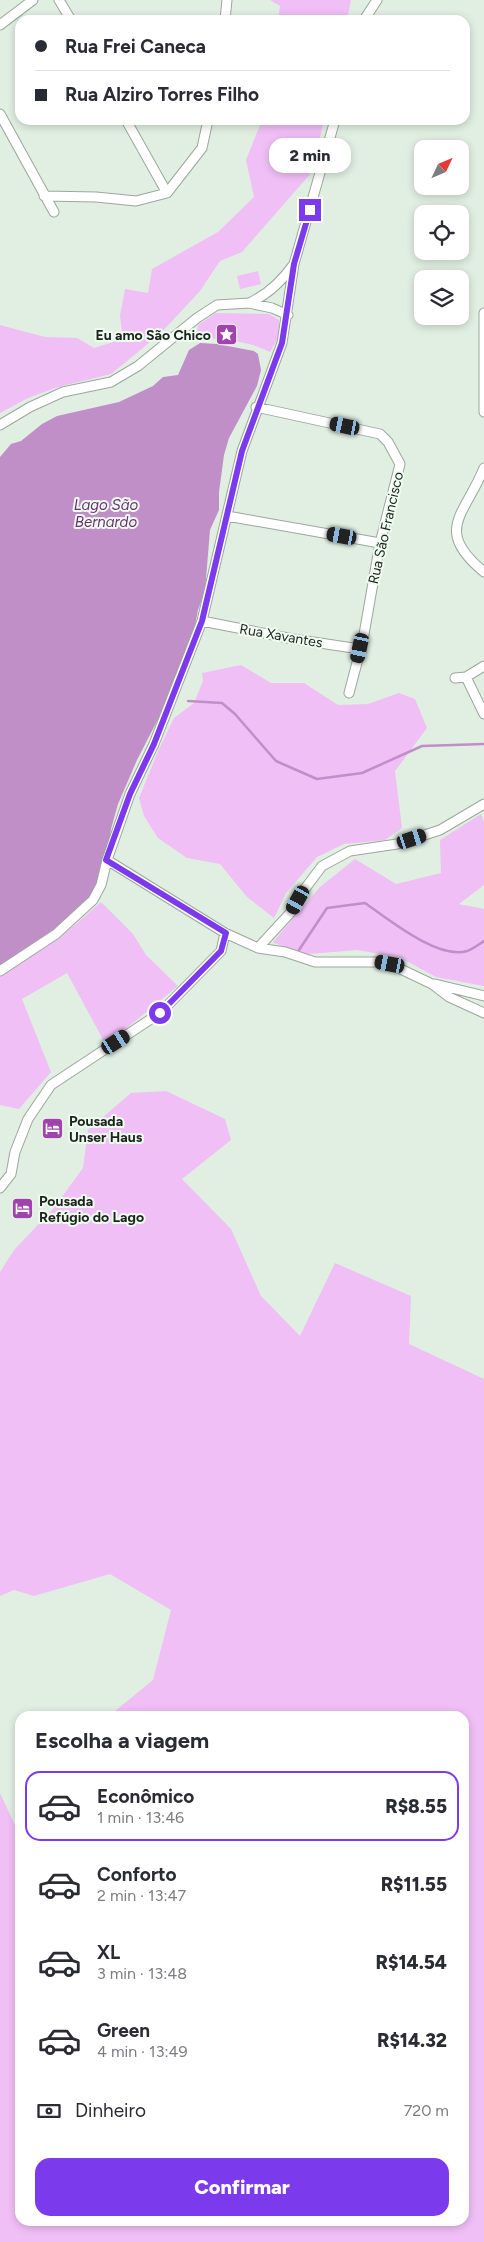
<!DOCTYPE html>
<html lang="pt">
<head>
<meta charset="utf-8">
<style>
	body { margin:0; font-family:Figtree,sans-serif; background:#f2f2f3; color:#2b2b33; height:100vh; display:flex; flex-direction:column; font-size:19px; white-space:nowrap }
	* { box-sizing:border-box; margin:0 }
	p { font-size:16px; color:#7c7c81 }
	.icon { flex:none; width:28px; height:28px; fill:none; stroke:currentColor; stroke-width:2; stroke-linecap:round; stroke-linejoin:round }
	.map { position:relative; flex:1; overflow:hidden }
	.drawer { position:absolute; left:15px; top:1711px; width:454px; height:515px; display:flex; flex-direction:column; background:#fff; border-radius:15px; box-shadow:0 2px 8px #0003 }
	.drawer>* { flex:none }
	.banner { position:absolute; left:15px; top:15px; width:455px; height:110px; border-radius:15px; box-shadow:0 2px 8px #0003; display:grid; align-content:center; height:110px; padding:0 20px; background:#fff }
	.needle { width:32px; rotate:46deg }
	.tools { position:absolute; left:414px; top:140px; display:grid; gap:10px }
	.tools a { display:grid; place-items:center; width:55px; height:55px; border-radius:10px; background:#fff; box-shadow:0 2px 8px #0003; font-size:25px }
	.end { position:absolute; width:22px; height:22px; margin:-11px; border:6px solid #7c3aed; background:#fff; box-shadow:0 0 0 2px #fff }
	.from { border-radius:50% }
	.bubble { position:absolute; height:35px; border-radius:15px; background:#fff; box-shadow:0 2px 8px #0003; font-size:16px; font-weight:800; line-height:35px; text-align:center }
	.car { position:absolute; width:15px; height:30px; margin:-15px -8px; border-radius:6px; box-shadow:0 0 4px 1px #0007; background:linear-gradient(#222 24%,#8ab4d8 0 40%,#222 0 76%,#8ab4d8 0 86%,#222 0) }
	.banner b { display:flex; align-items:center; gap:18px; height:48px; font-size:19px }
	.banner b+b { border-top:1px solid #e1e1e2 }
	.banner i { width:12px; height:12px; background:#2b2b33 }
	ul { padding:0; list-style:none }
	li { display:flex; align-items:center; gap:15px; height:70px; margin:0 10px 8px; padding:0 10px; border:2px solid transparent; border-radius:15px }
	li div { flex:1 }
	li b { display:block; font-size:19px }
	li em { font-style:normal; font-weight:800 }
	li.on { border-color:#7c3aed }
	li>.icon { width:45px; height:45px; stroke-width:1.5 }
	h2 { padding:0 20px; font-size:22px; line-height:60px }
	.pay { display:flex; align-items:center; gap:12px; height:55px; padding:0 20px; font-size:19px }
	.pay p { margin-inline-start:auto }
	.primary-button { display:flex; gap:10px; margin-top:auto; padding:10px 20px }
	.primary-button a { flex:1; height:58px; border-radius:15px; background:#7c3aed; color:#fff; font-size:20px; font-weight:800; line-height:58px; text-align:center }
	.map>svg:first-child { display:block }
	.green { fill:#f0bff6 }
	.water { fill:#c08fc7 }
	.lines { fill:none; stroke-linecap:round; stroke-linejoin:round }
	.stream { stroke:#c08fc7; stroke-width:2.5 }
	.street-casing { stroke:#9ba89d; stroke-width:11 }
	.street { stroke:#fff; stroke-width:9 }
	.route { stroke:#7c3aed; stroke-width:6 }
	.labels { text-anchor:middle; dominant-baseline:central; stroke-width:4; stroke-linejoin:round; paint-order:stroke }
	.poi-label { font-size:14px; font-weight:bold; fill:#1d221e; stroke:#eefbef; text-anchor:start }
	.street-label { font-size:14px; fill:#1d221e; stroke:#eefbef }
	.water-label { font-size:15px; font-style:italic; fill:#6a2e73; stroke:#eefbef }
</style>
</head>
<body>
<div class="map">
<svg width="484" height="2242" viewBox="0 0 484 2242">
	<rect width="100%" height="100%" fill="#e1eee2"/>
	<!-- green -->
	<path class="green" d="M270 0H351L347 20H278L280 6Z
		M262 120H324L312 172 242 252 220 261 200 291 160 334 111 374 58 387 28 398 0 413V325L45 337 77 338 94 348 123 339 120 316 125 289 148 293 152 269 218 232 254 197 246 160Z
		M258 271 261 284 240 289 237 276Z
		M216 313 269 314 279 320V336L270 352C249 341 221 338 197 338L198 325Z
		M241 665 271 683H304L338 705 368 704 399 693 415 699 427 728 395 771 402 828 385 840 344 844 317 857 286 893 274 918 247 897 220 864 187 858 158 838 144 816 139 798 159 749 174 718 194 703 203 681 202 673Z
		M481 814 484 823V885L459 904 484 909V986L436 977 399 957 357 950 309 954 298 953 273 942 320 887 355 859 396 884 441 873 440 840Z
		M101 902 133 934 146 955 178 986 106 1045 67 973 22 999 51 1072 19 1109 0 1105V975L60 938Z
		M166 1091 225 1119 231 1140 182 1179 231 1229 261 1296 300 1336 335 1263 411 1296 409 1344 484 1379V2242H0V1793L20 1836V2221H464V1716H203L195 1711 184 1716H109L153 1680 171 1610 110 1574 34 1596 14 1590 0 1596V1272L14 1250 53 1209 83 1168 88 1130 131 1093Z"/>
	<!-- water -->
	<path class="water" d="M200 343 217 344 254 351 258 354 261 370 257 386 229 438 224 455 219 492V510L210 530 205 591 198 610 193 636 170 696 137 760 118 804 111 829 104 878 85 907 0 972V457L11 444 21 441 42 424 57 416 119 402 153 386 163 377 178 375 189 350Z"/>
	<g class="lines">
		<!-- stream -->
		<path class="stream" d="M188 701 222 703 235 714 276 761 317 779 362 773 422 746 484 744
			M299 950 327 908 365 903C388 919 438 960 467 951 473 949 479 944 484 941"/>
		<defs>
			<path id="street" d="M59 0 71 20
				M225 20 227 0
				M364 20 377 0
				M0 25 33 0
				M0 114 54 212
				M126 120 167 193
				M44 196 96 197 136 201 167 193 202 148 208 120
				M249 303C267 295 282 281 294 264
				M484 313V412
				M256 407 380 434 388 442 400 464 380 543 363 640 349 693
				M0 425 30 407 63 392 111 382 138 366 197 318 217 305 249 303 272 308 288 315
				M484 468C465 515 433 530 484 572
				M227 516 380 543
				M202 621 293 639 360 649
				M466 677 484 714
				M455 678 466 677 484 666
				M107 860 225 933 258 948 285 952 315 962H377L390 964 432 984 449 997 484 1013
				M258 948 292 911 304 890 322 866 350 851 397 844 440 830 484 804
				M0 971 56 934 93 900 101 885 107 860 130 794 154 744 202 621 242 451 282 343 294 264 335 120
				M435 984 484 996
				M0 1188 11 1174 15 1152 28 1119 51 1085 160 1013 221 951 225 933"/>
		</defs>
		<!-- street casing -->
		<use href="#street" class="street-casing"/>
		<!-- street -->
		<use href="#street" class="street"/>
	</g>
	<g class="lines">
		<!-- route -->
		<path class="route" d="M160 1013 221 951 226 933 106 860 130 794 154 744 202 621 242 451 282 343 294 264 310 210"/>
	</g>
	<!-- icons -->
	<defs>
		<symbol id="sight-square" viewBox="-11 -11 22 22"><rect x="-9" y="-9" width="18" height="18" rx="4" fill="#a043ac" stroke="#eefbef"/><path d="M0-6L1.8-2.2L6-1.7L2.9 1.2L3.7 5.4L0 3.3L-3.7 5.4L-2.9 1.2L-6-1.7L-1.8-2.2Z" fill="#fff"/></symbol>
		<symbol id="hotel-square" viewBox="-11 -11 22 22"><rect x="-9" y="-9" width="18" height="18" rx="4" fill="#a043ac" stroke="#eefbef"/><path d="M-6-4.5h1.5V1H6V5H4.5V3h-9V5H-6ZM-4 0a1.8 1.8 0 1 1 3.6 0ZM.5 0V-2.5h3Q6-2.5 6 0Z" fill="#fff"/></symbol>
	</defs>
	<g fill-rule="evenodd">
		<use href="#sight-square" x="214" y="322" width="25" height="25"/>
		<use href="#hotel-square" x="40" y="1116" width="25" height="25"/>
		<use href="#hotel-square" x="10" y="1196" width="25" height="25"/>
	</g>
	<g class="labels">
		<!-- poi labels -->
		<g class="poi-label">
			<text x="211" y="335" text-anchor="end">Eu amo São Chico</text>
			<text x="69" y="1121">Pousada<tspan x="69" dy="16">Unser Haus</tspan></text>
			<text x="39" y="1201">Pousada<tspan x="39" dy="16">Refúgio do Lago</tspan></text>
		</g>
		<!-- street labels -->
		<g class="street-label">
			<text transform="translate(386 528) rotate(-77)">Rua São Francisco</text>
			<text transform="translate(281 636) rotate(10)">Rua Xavantes</text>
		</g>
		<!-- water labels -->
		<g class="water-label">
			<text x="106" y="505">Lago São<tspan x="106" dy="17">Bernardo</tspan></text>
		</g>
	</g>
</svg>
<div class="tools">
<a><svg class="needle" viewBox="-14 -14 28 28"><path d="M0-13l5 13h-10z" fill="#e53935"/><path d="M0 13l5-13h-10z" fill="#7c7c81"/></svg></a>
<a><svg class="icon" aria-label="locate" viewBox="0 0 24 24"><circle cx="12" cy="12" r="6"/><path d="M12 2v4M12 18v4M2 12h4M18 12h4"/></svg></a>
<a><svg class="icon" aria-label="layers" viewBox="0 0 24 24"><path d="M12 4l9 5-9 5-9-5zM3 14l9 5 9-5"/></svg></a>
</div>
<i class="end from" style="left:160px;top:1013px"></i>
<i class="end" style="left:310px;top:210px"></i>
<div class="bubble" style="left:269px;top:138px;width:82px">2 min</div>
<i class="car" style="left:345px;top:426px;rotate:282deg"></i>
<i class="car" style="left:342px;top:536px;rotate:280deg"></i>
<i class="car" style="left:360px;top:648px;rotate:192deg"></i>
<i class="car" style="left:412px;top:839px;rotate:72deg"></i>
<i class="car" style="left:298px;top:900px;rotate:209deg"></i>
<i class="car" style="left:390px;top:964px;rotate:281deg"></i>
<i class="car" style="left:116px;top:1042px;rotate:57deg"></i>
<div class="banner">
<b><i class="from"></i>Rua Frei Caneca</b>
<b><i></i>Rua Alziro Torres Filho</b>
</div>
<section class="drawer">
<h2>Escolha a viagem</h2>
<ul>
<li class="on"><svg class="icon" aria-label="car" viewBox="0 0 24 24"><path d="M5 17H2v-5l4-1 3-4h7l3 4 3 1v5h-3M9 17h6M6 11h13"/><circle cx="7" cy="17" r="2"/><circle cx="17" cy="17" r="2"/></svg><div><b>Econômico</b><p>1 min · 13:46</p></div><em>R$8.55</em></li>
<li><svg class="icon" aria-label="car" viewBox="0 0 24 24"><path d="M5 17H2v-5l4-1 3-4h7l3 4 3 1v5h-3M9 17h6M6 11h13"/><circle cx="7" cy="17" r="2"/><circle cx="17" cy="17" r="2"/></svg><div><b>Conforto</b><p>2 min · 13:47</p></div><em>R$11.55</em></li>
<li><svg class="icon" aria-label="car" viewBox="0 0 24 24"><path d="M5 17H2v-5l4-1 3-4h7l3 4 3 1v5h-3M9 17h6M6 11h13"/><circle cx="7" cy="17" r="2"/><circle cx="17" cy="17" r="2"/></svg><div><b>XL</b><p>3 min · 13:48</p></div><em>R$14.54</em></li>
<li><svg class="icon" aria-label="car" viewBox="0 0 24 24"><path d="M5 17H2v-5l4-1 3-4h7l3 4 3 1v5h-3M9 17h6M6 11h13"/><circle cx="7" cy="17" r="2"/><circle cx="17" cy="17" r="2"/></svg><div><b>Green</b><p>4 min · 13:49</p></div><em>R$14.32</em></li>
</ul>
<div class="pay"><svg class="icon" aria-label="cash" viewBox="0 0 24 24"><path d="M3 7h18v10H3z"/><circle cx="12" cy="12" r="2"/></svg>Dinheiro<p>720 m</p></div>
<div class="primary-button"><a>Confirmar</a></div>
</section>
</div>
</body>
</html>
